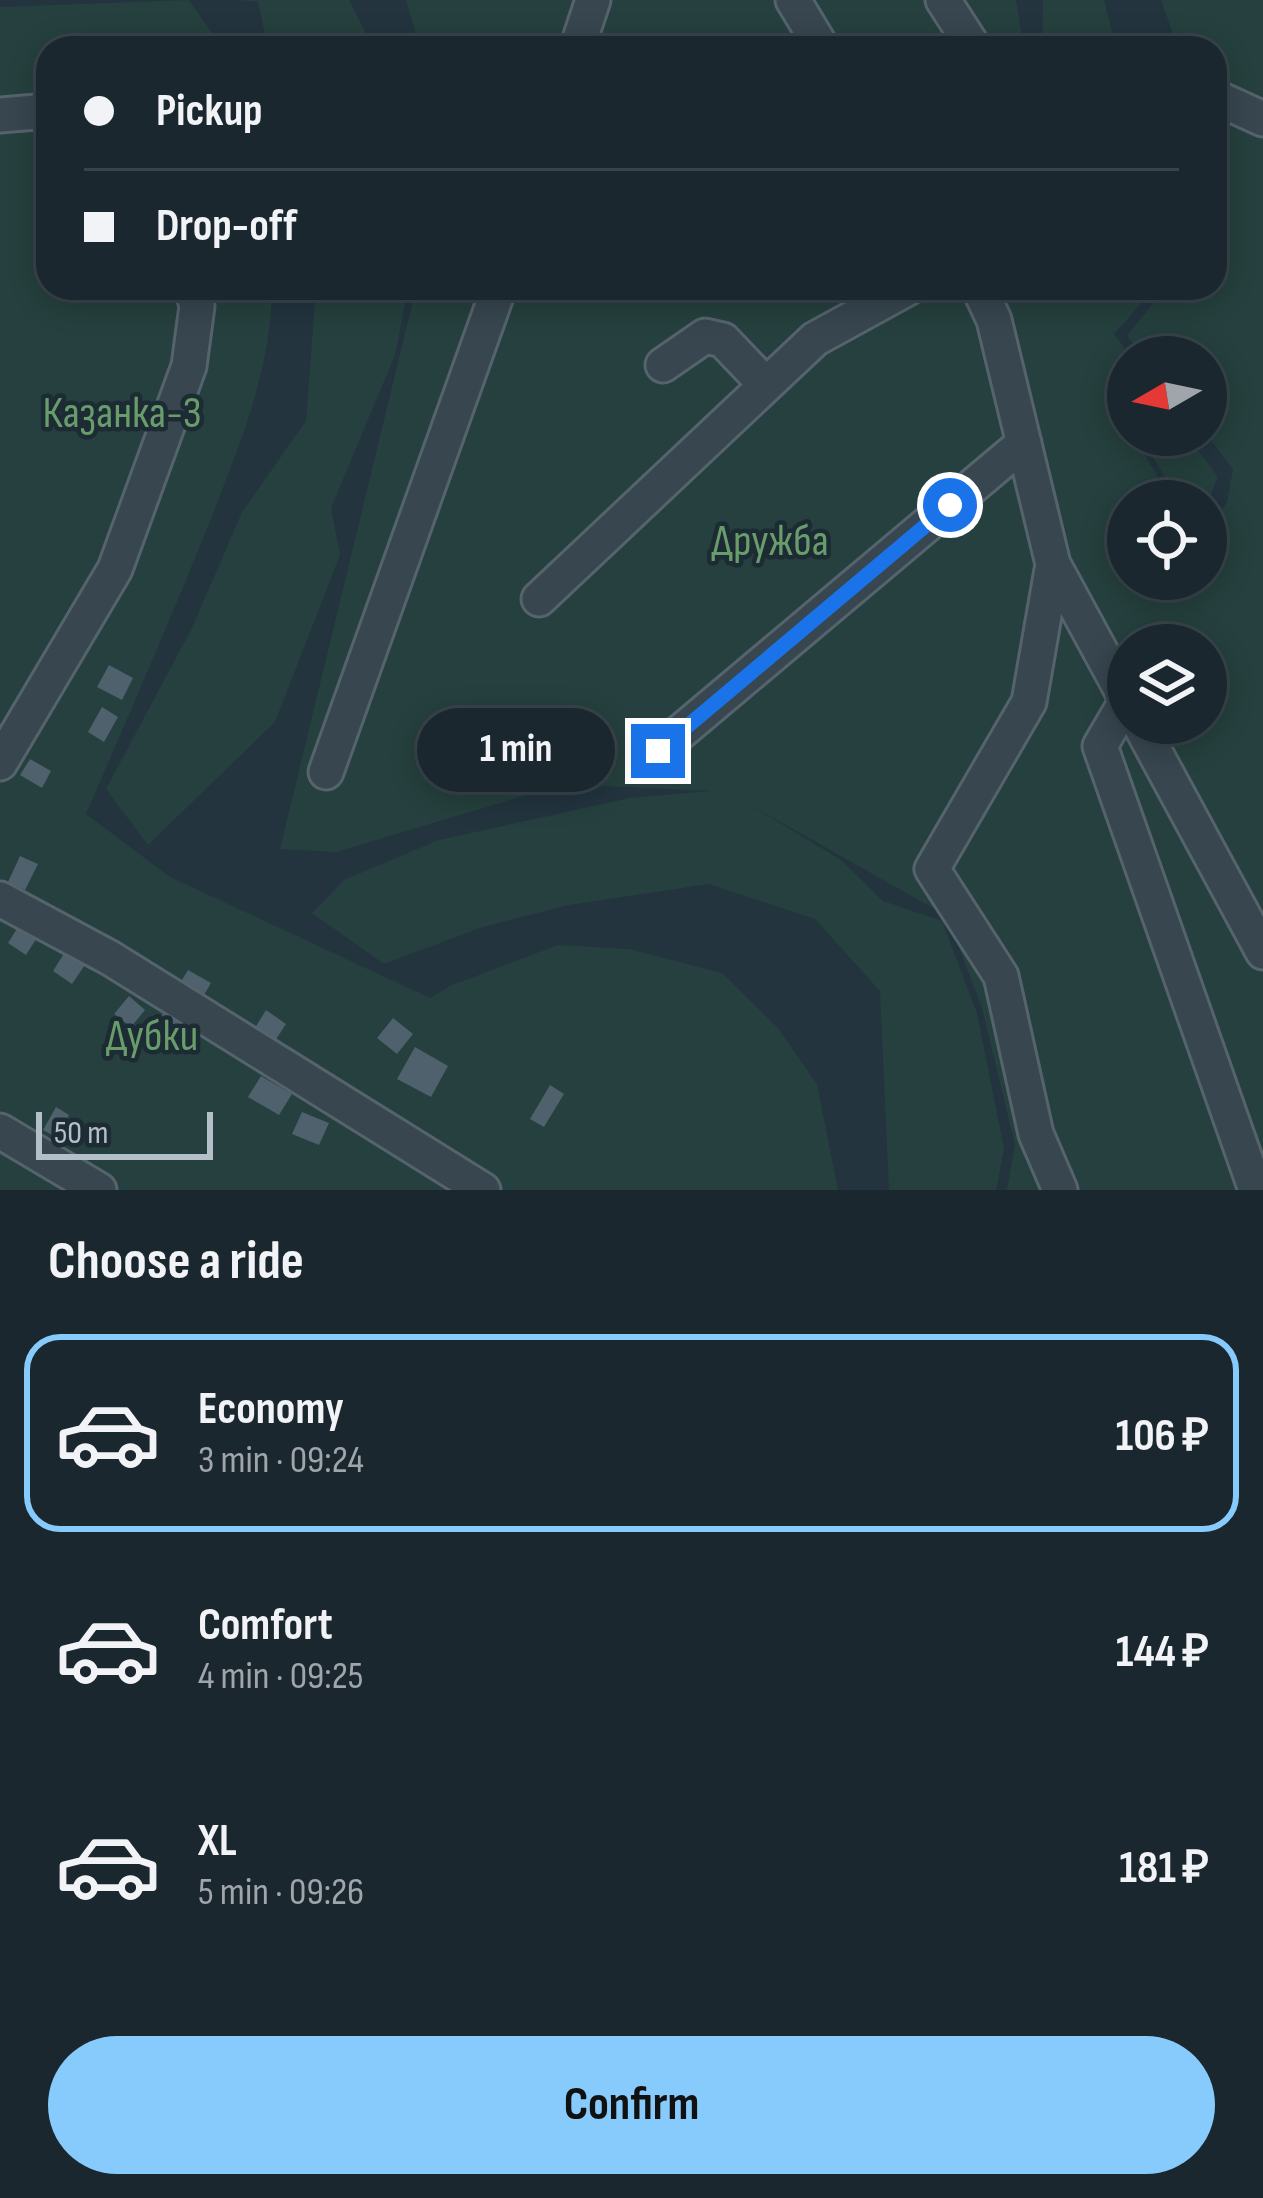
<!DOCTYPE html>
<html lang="en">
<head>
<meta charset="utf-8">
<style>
	body { margin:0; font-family:"Sofia Sans Condensed",sans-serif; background:#232f37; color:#f1f3f6; height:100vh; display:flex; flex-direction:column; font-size:45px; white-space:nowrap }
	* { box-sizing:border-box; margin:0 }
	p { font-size:39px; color:#9fa5aa }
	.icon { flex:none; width:66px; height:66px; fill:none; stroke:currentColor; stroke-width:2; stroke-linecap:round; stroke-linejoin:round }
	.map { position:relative; height:1190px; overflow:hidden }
	.sheet { display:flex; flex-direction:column; background:#1a272f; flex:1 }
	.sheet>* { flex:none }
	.hud { position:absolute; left:36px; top:36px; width:1191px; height:264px; border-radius:36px; box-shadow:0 6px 30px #0003,0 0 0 3px #38444b; display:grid; align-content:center; height:264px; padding:0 48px; background:#1a272f }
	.needle { width:78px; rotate:261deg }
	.fabs { position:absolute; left:1107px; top:336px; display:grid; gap:24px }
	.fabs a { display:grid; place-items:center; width:120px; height:120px; border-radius:50%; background:#1a272f; box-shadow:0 6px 30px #0003,0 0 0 3px #38444b; font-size:60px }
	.scale { position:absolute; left:36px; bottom:30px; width:177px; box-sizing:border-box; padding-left:12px; border:6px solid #b3c0ca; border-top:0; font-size:33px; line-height:42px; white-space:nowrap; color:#b3c0ca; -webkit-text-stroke:9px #1c2b34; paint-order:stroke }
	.end { position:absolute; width:54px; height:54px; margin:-27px; border:15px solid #1a73e8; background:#fff; box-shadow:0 0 0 6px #fff }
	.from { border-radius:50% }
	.bubble { position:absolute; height:84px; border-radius:42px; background:#1a272f; box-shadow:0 6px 30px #0003,0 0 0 3px #38444b; font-size:39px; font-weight:700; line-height:84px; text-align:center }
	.hud b { display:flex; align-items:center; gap:42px; height:114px; font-size:45px }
	.hud b+b { border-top:3px solid #38444b }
	.hud i { width:30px; height:30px; background:#f1f3f6 }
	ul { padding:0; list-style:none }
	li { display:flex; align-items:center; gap:36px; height:198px; margin:0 24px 18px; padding:0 24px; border:6px solid transparent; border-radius:36px }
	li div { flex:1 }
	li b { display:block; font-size:45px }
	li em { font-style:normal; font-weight:700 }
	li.active { border-color:#86cbfc }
	li>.icon { width:108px; height:108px; stroke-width:1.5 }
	h2 { padding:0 48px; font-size:54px; line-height:144px }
	.action { display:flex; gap:24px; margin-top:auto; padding:24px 48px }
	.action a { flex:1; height:138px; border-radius:72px; background:#86cbfc; color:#111; font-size:48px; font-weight:700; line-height:138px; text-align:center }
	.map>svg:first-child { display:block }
	.green { fill:#25403e }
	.building { fill:#4e616c }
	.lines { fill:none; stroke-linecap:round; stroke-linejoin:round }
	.minor-casing { stroke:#55636d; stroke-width:39 }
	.minor { stroke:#37464f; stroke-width:33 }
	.route { stroke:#1a73e8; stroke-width:15 }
	.labels { text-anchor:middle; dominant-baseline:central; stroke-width:9; stroke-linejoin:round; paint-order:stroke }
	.park-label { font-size:45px; fill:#699c6b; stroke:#1c2b34 }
</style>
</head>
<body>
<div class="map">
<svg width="1263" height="1190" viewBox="0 0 1263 1190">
	<rect width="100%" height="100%" fill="#23343f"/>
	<!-- green -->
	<path class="green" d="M189 0 222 48H48V288H272C271 373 238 449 208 526 169 623 127 719 86 814L170 877 430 998 450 986 558 945 629 949 722 973 777 1027 817 1084 838 1190H0V7Z
		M237 0H349L373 48H268L258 2Z
		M406 0H1016L1024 48H420Z
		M1043 0H1104L1116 48H1042Z
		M1161 0H1263V106L1215 86V48H1178Z
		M1215 103 1263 123V926L1150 723H1206V645H1128V683L1011 455 1263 967V1190H1007L1015 1145 982 1008 947 916 747 803 841 860 883 901 942 921 977 1013 1004 1148 996 1190H889L880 991 815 919 709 884 569 905 483 927 384 964 312 913 344 880 439 840 630 798 711 791 563 784 336 852 280 849 416 288H1155L1114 334 1131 357 1128 417 1117 400 1128 435H1133L1172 501H1128V579H1206V534L1227 502 1233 469 1206 434V357H1144L1127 336 1165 288H1215Z
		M316 288H408L395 355 331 508 340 555 275 722 148 845 106 789 192 628 242 512 306 421Z
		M1139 435H1187L1218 477 1206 506V501H1180Z"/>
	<!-- building -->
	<path class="building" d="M109 665 133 678 122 700 97 687Z
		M102 707 118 717 104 742 88 732Z
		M30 759 51 771 42 788 20 775Z
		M20 856 38 864 25 890 8 882Z
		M20 924 38 936 26 955 8 943Z
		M67 949 87 962 72 984 53 971Z
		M188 970 211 983 200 1002 177 988Z
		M129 996 145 1010 131 1027 114 1014Z
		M166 1010 186 1024 172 1043 152 1028Z
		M266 1010 286 1024 273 1044 253 1031Z
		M393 1018 413 1034 397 1054 377 1038Z
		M415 1047 448 1066 431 1097 397 1079Z
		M261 1076 292 1094 279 1115 248 1097Z
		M550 1085 564 1094 544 1127 530 1119Z
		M56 1107 69 1115 56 1137 43 1130Z
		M302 1112 329 1123 319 1145 292 1134Z"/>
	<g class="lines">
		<defs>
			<path id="minor" d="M793 0 822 48
				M943 0 974 48
				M577 48 593 0
				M1215 97 1263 119
				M0 115 48 111
				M979 288 994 320 1053 564 1128 702
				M663 365 705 336 723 340 765 384
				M1053 564 1029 702 932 869 1001 976 1036 1134 1060 1190
				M539 599 815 339 908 288
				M1127 700 1100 746 1256 1190
				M1139 723 1263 952
				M658 751 1024 443
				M0 763 115 569 189 366 197 306 192 288
				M326 772 499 288
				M0 899 110 958 483 1190
				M0 1131 99 1190"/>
		</defs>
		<!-- minor casing -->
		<use href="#minor" class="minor-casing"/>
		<!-- minor -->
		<use href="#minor" class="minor"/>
	</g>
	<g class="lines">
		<!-- route -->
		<path class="route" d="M658 751 950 505"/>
	</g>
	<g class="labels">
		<!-- park labels -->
		<g class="park-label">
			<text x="122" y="413">Казанка-3</text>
			<text x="770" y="541">Дружба</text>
			<text x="152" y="1036">Дубки</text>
		</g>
	</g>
</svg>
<div class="fabs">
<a><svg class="needle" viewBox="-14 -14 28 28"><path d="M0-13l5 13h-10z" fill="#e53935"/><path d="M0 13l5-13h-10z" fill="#9fa5aa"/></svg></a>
<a><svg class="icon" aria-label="locate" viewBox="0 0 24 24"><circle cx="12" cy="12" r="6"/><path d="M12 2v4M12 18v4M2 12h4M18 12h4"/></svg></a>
<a><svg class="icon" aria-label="layers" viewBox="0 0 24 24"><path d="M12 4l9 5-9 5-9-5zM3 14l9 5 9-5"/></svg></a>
</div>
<div class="scale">50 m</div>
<i class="end from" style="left:950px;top:505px"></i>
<i class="end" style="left:658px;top:751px"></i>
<div class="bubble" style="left:417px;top:708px;width:198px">1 min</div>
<div class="hud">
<b><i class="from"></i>Pickup</b>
<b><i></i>Drop-off</b>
</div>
</div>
<section class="sheet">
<h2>Choose a ride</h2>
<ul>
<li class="active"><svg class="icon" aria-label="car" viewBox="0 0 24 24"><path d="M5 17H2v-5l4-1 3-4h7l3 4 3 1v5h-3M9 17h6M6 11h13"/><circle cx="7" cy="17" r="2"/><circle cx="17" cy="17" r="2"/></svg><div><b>Economy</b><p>3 min · 09:24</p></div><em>106 ₽</em></li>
<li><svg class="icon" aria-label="car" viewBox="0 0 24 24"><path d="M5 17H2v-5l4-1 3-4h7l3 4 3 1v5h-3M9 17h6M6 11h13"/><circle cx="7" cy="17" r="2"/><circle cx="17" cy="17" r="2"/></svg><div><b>Comfort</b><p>4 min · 09:25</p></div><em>144 ₽</em></li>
<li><svg class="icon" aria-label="car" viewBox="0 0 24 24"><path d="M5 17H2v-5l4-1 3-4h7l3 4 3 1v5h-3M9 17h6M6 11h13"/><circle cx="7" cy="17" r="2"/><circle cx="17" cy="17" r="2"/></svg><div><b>XL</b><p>5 min · 09:26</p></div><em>181 ₽</em></li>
</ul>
<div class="action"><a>Confirm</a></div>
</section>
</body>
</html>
